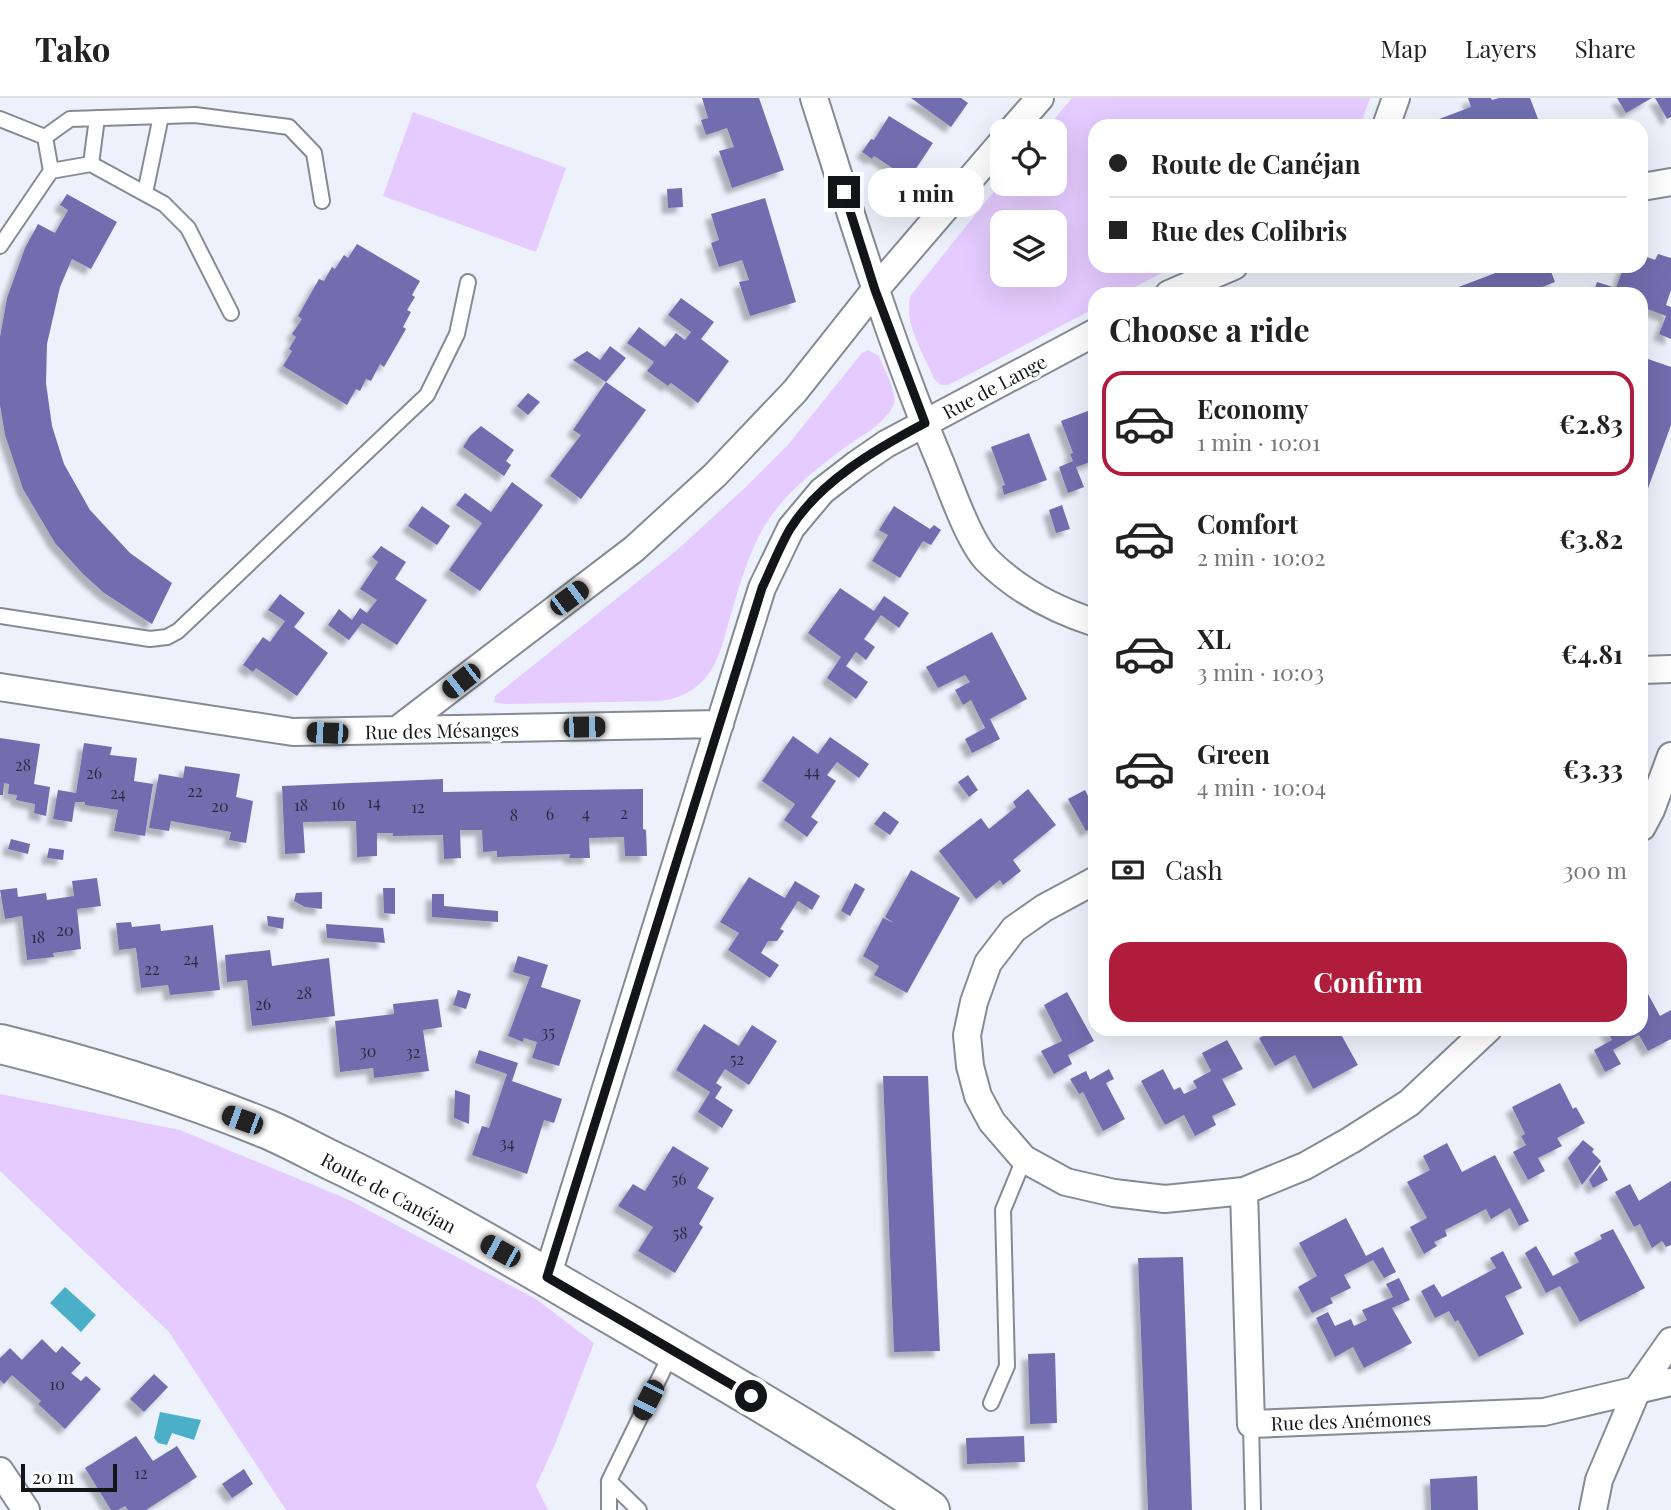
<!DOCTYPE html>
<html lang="en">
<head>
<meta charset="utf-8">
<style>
	body { margin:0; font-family:"Playfair Display",serif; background:#f6f6f6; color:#222; height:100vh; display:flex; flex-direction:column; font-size:26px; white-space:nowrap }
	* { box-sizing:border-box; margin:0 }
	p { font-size:23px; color:#767676 }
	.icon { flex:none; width:38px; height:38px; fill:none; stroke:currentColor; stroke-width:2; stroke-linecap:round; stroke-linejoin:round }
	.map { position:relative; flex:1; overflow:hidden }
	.drawer { position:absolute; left:1088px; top:189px; width:560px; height:749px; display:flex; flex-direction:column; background:#fff; border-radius:21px; box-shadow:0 7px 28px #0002 }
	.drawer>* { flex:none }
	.top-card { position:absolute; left:1088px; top:21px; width:560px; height:154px; border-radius:21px; box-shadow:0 7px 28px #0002; display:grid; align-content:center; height:154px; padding:0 21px; background:#fff }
	.controls { position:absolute; left:990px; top:21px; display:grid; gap:14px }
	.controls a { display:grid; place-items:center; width:77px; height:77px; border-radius:14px; background:#fff; box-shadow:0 7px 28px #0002; font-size:35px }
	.scale { position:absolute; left:21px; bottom:18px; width:96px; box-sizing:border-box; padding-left:7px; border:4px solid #141519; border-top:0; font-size:19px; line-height:24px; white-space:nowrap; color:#141519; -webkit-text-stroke:5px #fff; paint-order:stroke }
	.end { position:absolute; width:32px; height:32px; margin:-16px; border:9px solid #141519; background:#fff; box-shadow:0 0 0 4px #fff }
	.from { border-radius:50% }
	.bubble { position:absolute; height:49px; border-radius:21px; background:#fff; box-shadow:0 7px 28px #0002; font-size:23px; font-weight:700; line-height:49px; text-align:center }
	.car { position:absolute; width:21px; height:42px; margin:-21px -10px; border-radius:9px; box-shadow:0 0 5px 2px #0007; background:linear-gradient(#222 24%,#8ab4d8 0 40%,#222 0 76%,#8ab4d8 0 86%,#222 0) }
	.top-card b { display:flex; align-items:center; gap:24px; height:66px; font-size:26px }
	.top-card b+b { border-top:2px solid #e0e0e0 }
	.top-card i { width:18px; height:18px; background:#222 }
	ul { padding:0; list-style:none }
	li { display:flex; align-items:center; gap:21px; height:105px; margin:0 14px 10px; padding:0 7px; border:4px solid transparent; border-radius:21px }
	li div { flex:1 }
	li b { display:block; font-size:26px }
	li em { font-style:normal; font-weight:700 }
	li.on { border-color:#b01d3c }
	li>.icon { width:63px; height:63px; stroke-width:1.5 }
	h2 { padding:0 21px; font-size:32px; line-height:84px }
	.pay { display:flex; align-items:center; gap:18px; height:77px; padding:0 21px; font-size:26px }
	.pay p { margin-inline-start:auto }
	.primary-button { display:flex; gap:14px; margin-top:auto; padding:14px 21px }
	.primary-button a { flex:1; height:80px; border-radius:21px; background:#b01d3c; color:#fff; font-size:28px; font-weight:700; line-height:80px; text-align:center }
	header { display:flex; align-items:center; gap:42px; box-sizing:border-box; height:98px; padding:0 35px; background:#fff; border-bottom:2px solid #e0e0e0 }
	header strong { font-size:33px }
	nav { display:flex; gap:38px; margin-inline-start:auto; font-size:24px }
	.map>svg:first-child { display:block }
	.green { fill:#e5cbff; fill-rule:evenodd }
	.water { fill:#4bafc8 }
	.building { fill:#716eaf; filter:url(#shadow) }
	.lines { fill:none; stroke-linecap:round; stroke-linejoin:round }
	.lane-casing { stroke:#858a93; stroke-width:18 }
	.street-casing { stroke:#858a93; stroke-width:30 }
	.secondary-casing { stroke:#858a93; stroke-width:42 }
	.lane { stroke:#fff; stroke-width:14 }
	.street { stroke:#fff; stroke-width:26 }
	.secondary { stroke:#fff; stroke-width:38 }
	.route { stroke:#141519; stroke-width:9 }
	.labels { text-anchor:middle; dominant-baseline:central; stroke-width:6; stroke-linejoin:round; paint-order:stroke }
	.number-label { font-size:16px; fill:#2b2b3e }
	.street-label { font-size:19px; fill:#141519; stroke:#fff }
</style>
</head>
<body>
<header>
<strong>Tako</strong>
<nav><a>Map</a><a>Layers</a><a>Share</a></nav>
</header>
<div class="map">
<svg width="1671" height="1412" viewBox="0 0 1671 1412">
	<defs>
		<filter id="shadow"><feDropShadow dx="-6" dy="6" stdDeviation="2" flood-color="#0004"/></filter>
	</defs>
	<rect width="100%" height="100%" fill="#ecf1fb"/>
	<!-- green -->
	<path class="green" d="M1072 0H1370L1360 28H1096V168H1175L1122 196H1096L1095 210 968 277 948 287H941L934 281C924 256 902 224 911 197L1003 82V86H1055V33H1044ZM1003 124H1055V177H1003Z
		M413 14 566 70 536 154 383 98Z
		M868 252 879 258C883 271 899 294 893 308 885 326 859 339 844 350 811 375 778 400 759 438 747 462 739 488 732 513 725 535 721 560 707 578 695 593 678 601 661 603L504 606 494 604 495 598 676 453 748 387 787 348 862 255Z
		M0 996 180 1032 347 1101 536 1201 594 1245 555 1346 536 1388 548 1412H286L169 1234 0 1073Z"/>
	<!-- water -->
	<path class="water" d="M65 1189 96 1217 81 1234 50 1205Z
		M160 1314 201 1322 194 1342 172 1335 167 1347 158 1345 154 1340Z"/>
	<!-- building -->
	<path class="building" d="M702 0H759L784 72 732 90 719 53 734 49 727 30 706 37 701 22 708 20Z
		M911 0H961L968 5 951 29Z
		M1468 0H1491L1492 2 1499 0H1530L1540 26 1533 28H1429L1435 26 1434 23 1471 9Z
		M1617 0H1652L1626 15Z
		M1655 0H1671V19L1667 21Z
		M889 18 933 45 909 81 874 58 872 61 862 54 871 41 874 42Z
		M682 90 683 109 668 110 667 91Z
		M67 96 117 124 91 171 72 161 60 189 47 246 46 285 52 328 64 366 90 412 130 455 172 485 152 526 104 495 83 476 55 445 23 391 5 337 0 307V239L7 200 25 150 38 126 55 135 68 112 60 107Z
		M765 100 796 204 750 218 739 184 749 182 742 162 719 169 711 145 719 142 711 116Z
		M357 146 420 183 412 197 415 199 407 212 411 214 403 229 406 231 384 269 380 266 371 283 366 281 360 293 356 291 347 307 283 268 292 253 289 251 296 239 292 236 302 221 298 218 319 181 324 183 332 169 335 171 344 157 348 160Z
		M1658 156 1671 160V192L1666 207 1671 209V241L1659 236 1666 218 1642 209V196H1593L1597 184 1616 190 1624 168H1642V157L1655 162Z
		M1514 168H1549L1555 184 1542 189 1544 196H1440Z
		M681 200 714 224 701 241 729 263 698 305 671 285 668 288 647 273 654 264 627 245 639 229 665 249 676 235 685 242 691 234 668 217Z
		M610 248 626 260 606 284 573 262 587 253 600 262Z
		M1648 261 1671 269V327L1642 407V280Z
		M606 284 646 312 581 401 550 378 581 337 573 332Z
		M528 295 540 304 528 317 517 308Z
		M1096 310V362L1076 369 1084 389 1068 395 1059 369 1073 363 1070 356 1073 355 1061 323Z
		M481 328 514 352 506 363 511 367 504 378 463 349 470 338Z
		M1029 335 1047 382 1004 397 1002 388 1005 387 991 349Z
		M512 384 543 407 480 493 449 472 482 425 456 407 465 395 491 414Z
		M1062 407 1070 431 1056 435 1049 412Z
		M422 408 450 428 437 447 408 428Z
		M894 408 930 431 934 427 941 432 931 447 923 443 900 480 872 463 888 437 879 432Z
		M381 448 406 464 395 481 427 502 397 547 362 525 349 542 328 527 339 511 352 522 360 510 367 515 377 502 360 491 378 464 372 459Z
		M840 490 874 513 884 498 909 515 899 530 881 517 864 541 875 549 866 562 856 554 846 568 868 584 856 601 827 580 841 559 808 535Z
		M280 496 305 515 294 529 328 555 297 598 256 570 253 574 243 567 263 539 270 544 285 523 268 512Z
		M992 534 1027 601 990 621 1000 641 972 655 965 641 985 630 971 602 963 607 955 592 970 584 965 577 938 590 926 569Z
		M793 638 818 656 830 639 869 666 859 680 837 664 827 677 836 683 811 719 818 724 807 739 784 722 795 706 762 683Z
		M0 640 40 646 34 686 50 689 46 718 34 715 35 706 16 702 17 697 8 696 9 686 4 685 3 697H0Z
		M84 645 112 649 110 657 137 660 134 683 153 686 145 738 114 733 118 712 85 707V704H75L72 724 53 721 58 692 76 695Z
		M185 668 240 676 236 699 253 703 246 745 229 742 231 734 171 723 169 733 149 730 159 676 183 680Z
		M968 677 978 692 969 699 958 684Z
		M443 681V694L643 691V731L646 732 647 758H625L624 739 589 740 590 760H569L570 756 497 759V753L483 754 482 732H460L461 760 444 761 443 737 393 738V735H377V758L357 759 356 723 303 724 305 755 285 756 282 688Z
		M1028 691 1056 727 1013 762 1021 773 1003 787 1000 782 976 801 939 753 981 720 989 731 1016 709 1013 704Z
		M1085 692 1096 714V728L1086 733 1068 701Z
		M884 713 899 724 890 737 874 726Z
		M11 741 30 746 28 756 8 751Z
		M49 750 64 752 63 762 47 760Z
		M911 772 960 800 907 895 874 877 879 868 863 858 883 820 894 825 885 819Z
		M749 779 785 800 795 783 820 798 812 812 798 803 780 831 784 833 777 843H768L761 855 779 867 770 880 728 852 739 835 720 824Z
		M97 780 101 808 77 811 81 851 53 855 54 859 27 862 22 818 5 821 0 792 17 790 18 799 46 795 47 802 74 798 72 783Z
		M855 785 865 791 850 818 841 813Z
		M383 790H395V816L384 815Z
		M322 794V811L305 809 294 803 296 795Z
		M432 796H444V808L498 813V824L432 819Z
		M267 818 284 820 283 831 268 828Z
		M131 824 132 829 160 826 161 833 213 827 220 892 170 897 168 887 141 890 136 850 119 852 116 825Z
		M326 826 383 830 385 845 327 840Z
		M270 852 272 868 329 860 335 918 252 928 247 882 227 884 225 857Z
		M518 858 548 867 541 889 581 902 559 968 532 960 537 944 524 940 523 944 508 938 530 879 513 874Z
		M1642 885 1660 918 1671 912V941L1648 953 1639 937 1613 952 1621 966 1605 974 1594 952 1612 942 1606 931H1642Z
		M458 892 471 896 466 911 453 907Z
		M1067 894 1094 943 1068 957 1072 966 1054 976 1041 953 1062 943 1044 907Z
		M438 901 442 929 423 932 429 973 374 980 373 970 340 974 335 923 394 916 393 906Z
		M704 926 739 948 752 927 777 943 749 987 725 971 716 985 722 989 715 1000 733 1012 722 1030 698 1014 710 994 676 972Z
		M1277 931H1281L1284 936 1295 931H1338L1358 967 1313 991 1295 957 1275 968 1259 940Z
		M1227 942 1243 971 1222 981 1236 1007 1212 1018 1216 1027 1195 1038 1184 1017 1165 1027 1141 983 1163 971 1174 992 1180 989 1184 996 1197 990 1193 983 1211 973 1202 955Z
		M479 952 518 965 512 983 562 1001 554 1025 544 1022 527 1076 472 1057 482 1028 489 1030 507 976 475 965Z
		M1109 971 1114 981 1106 985 1125 1021 1103 1033 1083 994 1079 996 1070 981 1086 973 1090 982Z
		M883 978H928L940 1253 894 1254Z
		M1560 985 1573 1011 1576 1009 1585 1025 1557 1040 1562 1048 1538 1060 1545 1073 1528 1082 1513 1054 1526 1047 1521 1038 1525 1036 1512 1009Z
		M455 992 470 997 469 1026 454 1020Z
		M1583 1042 1594 1051 1592 1054 1601 1063 1582 1087 1568 1060Z
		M1447 1045 1462 1074 1495 1057 1529 1123 1519 1128 1510 1110 1491 1121 1486 1111 1445 1132 1447 1138 1434 1144 1437 1148 1424 1156 1410 1129 1427 1120 1407 1084 1430 1072 1423 1058Z
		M673 1048 709 1070 697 1090 714 1100 699 1126 703 1129 675 1175 638 1153 653 1129 618 1108 633 1086 645 1093Z
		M1600 1067 1608 1082 1593 1090 1589 1082Z
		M1671 1083V1147L1666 1149 1662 1143 1652 1150 1640 1126 1634 1129 1615 1094 1630 1086 1639 1103Z
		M1346 1120 1366 1158 1383 1149 1396 1174 1384 1180 1373 1162 1344 1177 1351 1190 1330 1200 1333 1205 1312 1215 1298 1189 1317 1178 1299 1145Z
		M1613 1131 1645 1190 1580 1224 1560 1188 1546 1195 1525 1155 1536 1148 1553 1178 1579 1164 1574 1155 1602 1141 1600 1137Z
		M1503 1153 1522 1190 1505 1198 1524 1236 1479 1259 1458 1222 1455 1224 1449 1213 1435 1220 1421 1193 1434 1186 1442 1199 1496 1170 1490 1160Z
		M1183 1159 1192 1412H1148L1138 1160Z
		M1399 1180 1410 1202 1392 1210 1412 1245 1364 1270 1353 1249 1335 1259 1316 1220 1328 1214 1335 1228 1351 1221 1354 1228 1367 1222 1362 1212 1393 1199 1386 1186Z
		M42 1241 56 1255 62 1248 81 1265 71 1275 81 1283 86 1278 101 1291 65 1331 38 1306 41 1303 12 1277 4 1286 0 1282V1260L10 1250 22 1262Z
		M1055 1255 1057 1325 1030 1326 1028 1256Z
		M154 1276 168 1289 144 1314 130 1301Z
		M136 1338 153 1363 177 1348 197 1379 146 1412H128L125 1408 118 1412H111L85 1370Z
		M1024 1338 1025 1364 967 1366 966 1340Z
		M244 1371 253 1386 232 1400 222 1386Z
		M1477 1378 1478 1412H1431L1430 1381Z"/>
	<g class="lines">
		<defs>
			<path id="lane" d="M0 21 45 39 51 73 0 148
				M45 39 70 21 195 17 289 29 314 55 322 103
				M91 66 97 20
				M51 73 91 66 164 106 188 130 231 215
				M145 95 161 18
				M0 518 150 541 167 539 178 533 427 297 457 236 468 184
				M991 1305 1007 1268 1003 1112 1024 1061
				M1251 1326 1253 1412
				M609 1412V1383
				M639 1412 609 1383 672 1254"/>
			<path id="street" d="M814 0C853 123 891 247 941 366 951 391 969 443 987 462 1017 492 1055 512 1096 525
				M1386 28 1396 0
				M1011 33 1040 0
				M1642 89 1671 84
				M1169 196 1234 168
				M1642 572 1671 571
				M0 589 293 634 720 626
				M397 632 634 451 715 377 795 293 875 192 1003 43
				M1642 729 1651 712 1671 658
				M1096 782 1044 810 1014 831 988 865 974 904 967 937 970 968 978 998 992 1024 1024 1061 1066 1084 1114 1095 1165 1101 1244 1093 1305 1068 1351 1042 1409 1005 1488 931
				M1244 1093 1251 1326 1544 1314 1671 1284
				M547 1179 762 490 791 430 822 393 857 366 886 346 1096 234
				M0 1373 26 1412
				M1593 1412 1599 1382 1638 1290 1671 1243"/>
			<path id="secondary" d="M0 946C90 968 181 996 267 1031 293 1042 317 1056 343 1068 439 1115 532 1171 624 1224 728 1285 832 1344 930 1412"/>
		</defs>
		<!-- lane casing -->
		<use href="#lane" class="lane-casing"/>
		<!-- street casing -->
		<use href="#street" class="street-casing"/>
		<!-- secondary casing -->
		<use href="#secondary" class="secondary-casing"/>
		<!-- lane -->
		<use href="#lane" class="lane"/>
		<!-- street -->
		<use href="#street" class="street"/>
		<!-- secondary -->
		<use href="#secondary" class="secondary"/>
	</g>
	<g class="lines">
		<!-- route -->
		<path class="route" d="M751 1298 547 1179 762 490C771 471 779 450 790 431 820 383 876 351 925 325L875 192 844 94"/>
	</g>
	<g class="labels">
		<!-- number labels -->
		<g class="number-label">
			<text x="23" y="666">28</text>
			<text x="812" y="672">44</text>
			<text x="94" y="674">26</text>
			<text x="195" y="692">22</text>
			<text x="118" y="694">24</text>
			<text x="374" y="703">14</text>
			<text x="338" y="705">16</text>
			<text x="301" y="706">18</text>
			<text x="220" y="707">20</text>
			<text x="418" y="708">12</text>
			<text x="586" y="714">4</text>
			<text x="624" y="714">2</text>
			<text x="550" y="715">6</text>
			<text x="514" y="716">8</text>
			<text x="65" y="831">20</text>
			<text x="38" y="838">18</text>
			<text x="191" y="860">24</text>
			<text x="152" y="870">22</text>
			<text x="304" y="894">28</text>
			<text x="263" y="905">26</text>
			<text x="548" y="933">35</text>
			<text x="368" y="952">30</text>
			<text x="413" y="953">32</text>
			<text x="737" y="960">52</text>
			<text x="507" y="1044">34</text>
			<text x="679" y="1080">56</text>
			<text x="680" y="1134">58</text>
			<text x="57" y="1285">10</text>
			<text x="141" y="1374">12</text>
		</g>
		<!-- street labels -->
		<g class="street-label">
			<text transform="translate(994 288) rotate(-28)">Rue de Lange</text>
			<text transform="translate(442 632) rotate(-1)">Rue des Mésanges</text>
			<text transform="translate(389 1094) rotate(28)">Route de Canéjan</text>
			<text transform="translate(1351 1322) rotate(-2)">Rue des Anémones</text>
		</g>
	</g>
</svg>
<div class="controls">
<a><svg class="icon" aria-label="locate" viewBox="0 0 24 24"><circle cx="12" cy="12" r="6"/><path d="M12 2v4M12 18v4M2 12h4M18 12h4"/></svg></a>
<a><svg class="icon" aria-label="layers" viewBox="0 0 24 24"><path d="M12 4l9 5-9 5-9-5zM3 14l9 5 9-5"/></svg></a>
</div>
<div class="scale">20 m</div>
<i class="end from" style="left:751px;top:1298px"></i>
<i class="end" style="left:844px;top:94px"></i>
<div class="bubble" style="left:868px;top:70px;width:116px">1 min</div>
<i class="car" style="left:569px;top:500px;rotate:53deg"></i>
<i class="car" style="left:461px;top:583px;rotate:232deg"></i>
<i class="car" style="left:584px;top:629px;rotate:89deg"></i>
<i class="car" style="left:327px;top:635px;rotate:272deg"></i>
<i class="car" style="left:242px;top:1022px;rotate:290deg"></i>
<i class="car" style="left:500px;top:1153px;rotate:299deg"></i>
<i class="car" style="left:648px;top:1302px;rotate:207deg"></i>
<div class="top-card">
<b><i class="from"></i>Route de Canéjan</b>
<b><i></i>Rue des Colibris</b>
</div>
<section class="drawer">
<h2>Choose a ride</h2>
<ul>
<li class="on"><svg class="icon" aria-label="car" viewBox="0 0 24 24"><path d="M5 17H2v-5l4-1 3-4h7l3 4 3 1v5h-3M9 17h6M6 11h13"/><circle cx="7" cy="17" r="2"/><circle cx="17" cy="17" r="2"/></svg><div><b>Economy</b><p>1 min · 10:01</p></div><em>€2.83</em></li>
<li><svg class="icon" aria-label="car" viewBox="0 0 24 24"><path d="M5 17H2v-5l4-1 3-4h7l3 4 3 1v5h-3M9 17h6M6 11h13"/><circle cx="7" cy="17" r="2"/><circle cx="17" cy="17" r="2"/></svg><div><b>Comfort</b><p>2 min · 10:02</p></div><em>€3.82</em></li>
<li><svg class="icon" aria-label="car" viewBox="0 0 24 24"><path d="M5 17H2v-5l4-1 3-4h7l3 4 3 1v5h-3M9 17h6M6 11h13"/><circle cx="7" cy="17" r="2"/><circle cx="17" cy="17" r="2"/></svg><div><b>XL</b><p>3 min · 10:03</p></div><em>€4.81</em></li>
<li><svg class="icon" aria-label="car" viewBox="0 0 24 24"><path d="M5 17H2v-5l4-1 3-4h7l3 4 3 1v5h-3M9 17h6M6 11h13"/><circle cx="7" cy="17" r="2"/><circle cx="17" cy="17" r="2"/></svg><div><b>Green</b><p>4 min · 10:04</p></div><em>€3.33</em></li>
</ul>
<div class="pay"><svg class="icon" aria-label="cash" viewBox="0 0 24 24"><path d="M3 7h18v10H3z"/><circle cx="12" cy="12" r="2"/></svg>Cash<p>300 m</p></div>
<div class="primary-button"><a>Confirm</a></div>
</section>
</div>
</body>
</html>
